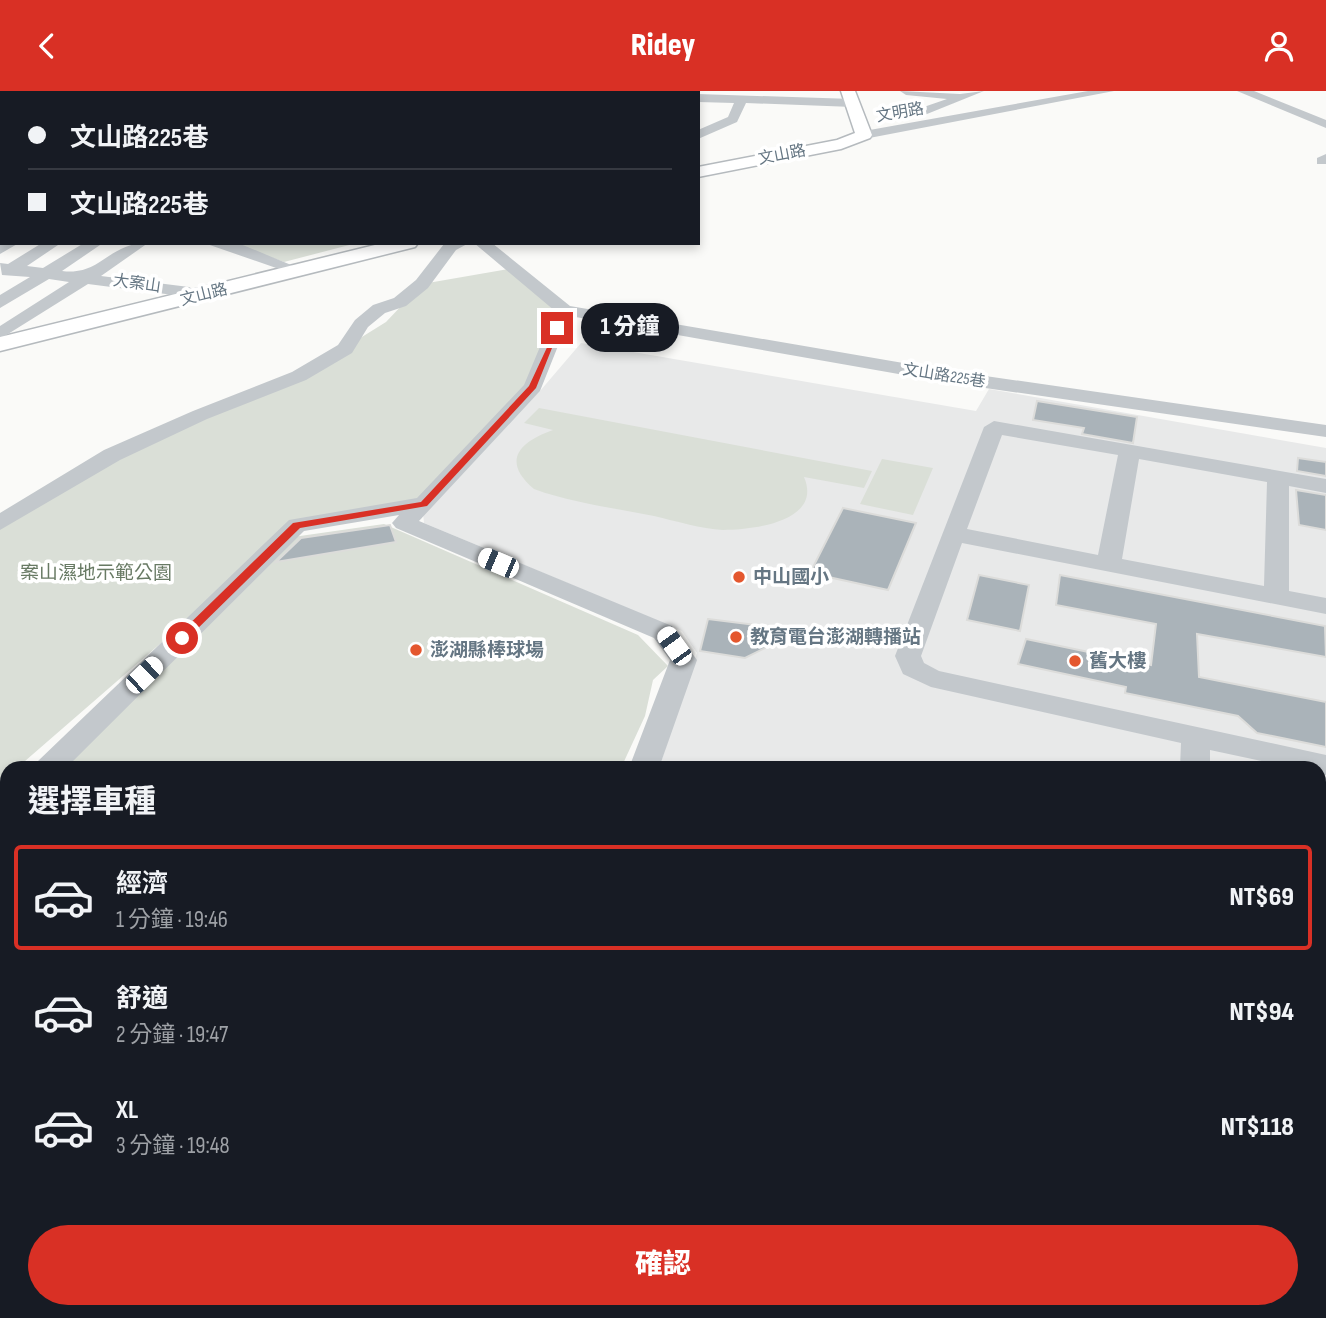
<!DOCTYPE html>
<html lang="zh-TW">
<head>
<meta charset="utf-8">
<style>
	body { margin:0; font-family:"Sofia Sans Condensed","Noto Sans TC",sans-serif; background:#20242c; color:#f1f3f6; height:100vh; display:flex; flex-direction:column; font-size:26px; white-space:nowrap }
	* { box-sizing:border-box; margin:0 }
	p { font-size:23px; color:#9ea1a6 }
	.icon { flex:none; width:38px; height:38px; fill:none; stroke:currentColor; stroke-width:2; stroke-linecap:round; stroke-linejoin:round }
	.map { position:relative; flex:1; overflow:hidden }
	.side { position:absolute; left:0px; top:670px; width:1326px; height:558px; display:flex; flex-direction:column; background:#171b24; border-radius:21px 21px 0 0; box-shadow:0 4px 10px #0003 }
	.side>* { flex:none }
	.guide { position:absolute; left:0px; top:0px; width:700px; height:154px; box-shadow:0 4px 10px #0003; display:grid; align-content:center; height:154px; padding:0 28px; background:#171b24 }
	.end { position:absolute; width:32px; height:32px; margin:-16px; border:9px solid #d93025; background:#fff; box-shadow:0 0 0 4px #fff }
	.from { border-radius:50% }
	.bubble { position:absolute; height:49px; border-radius:24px; background:#171b24; box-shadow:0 4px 10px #0003; font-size:23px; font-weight:800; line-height:49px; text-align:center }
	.car { position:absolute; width:21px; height:42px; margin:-21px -10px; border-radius:9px; box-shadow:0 0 5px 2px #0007; background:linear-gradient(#fff 24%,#345 0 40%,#fff 0 76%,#345 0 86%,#fff 0) }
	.guide b { display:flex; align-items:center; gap:24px; height:66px; font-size:26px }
	.guide b+b { border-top:2px solid #363941 }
	.guide i { width:18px; height:18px; background:#f1f3f6 }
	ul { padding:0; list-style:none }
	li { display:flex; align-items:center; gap:21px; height:105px; margin:0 14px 10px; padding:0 14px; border:4px solid transparent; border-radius:7px }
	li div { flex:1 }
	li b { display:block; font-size:26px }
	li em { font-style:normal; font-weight:800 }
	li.on { border-color:#d93025 }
	li>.icon { width:63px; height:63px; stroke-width:1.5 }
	h2 { padding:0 28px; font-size:32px; line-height:84px }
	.action { display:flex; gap:14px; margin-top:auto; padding:14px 28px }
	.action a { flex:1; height:80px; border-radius:42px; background:#d93025; color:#fff; font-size:28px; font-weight:800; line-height:80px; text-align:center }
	header { display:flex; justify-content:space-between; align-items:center; height:91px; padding:0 28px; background:#d93025; color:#fff; font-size:32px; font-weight:800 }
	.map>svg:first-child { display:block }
	.built { fill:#e8e9e9 }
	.green { fill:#dadfd7 }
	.building { fill:#aab3b9; stroke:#dcdcda; stroke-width:2 }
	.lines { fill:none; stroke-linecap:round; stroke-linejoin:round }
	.major-casing { stroke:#b5babe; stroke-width:3 }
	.minor { fill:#c3c8cc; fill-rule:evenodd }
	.major { fill:#fff; fill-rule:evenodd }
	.route { fill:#d93025 }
	.poi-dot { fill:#e4572e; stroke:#fff; stroke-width:2.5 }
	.labels { text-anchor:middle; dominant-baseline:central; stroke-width:7; stroke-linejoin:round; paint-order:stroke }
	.far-street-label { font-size:16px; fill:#657683; stroke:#fff }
	.park-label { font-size:19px; fill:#687a64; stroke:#fff }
	.poi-label { font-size:19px; font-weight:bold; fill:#657683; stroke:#fff; text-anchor:start }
</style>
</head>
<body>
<header><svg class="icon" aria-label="back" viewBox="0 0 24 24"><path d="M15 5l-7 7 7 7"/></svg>Ridey<svg class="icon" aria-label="person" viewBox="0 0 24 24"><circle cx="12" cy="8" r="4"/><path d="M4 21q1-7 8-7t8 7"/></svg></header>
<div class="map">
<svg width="1326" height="1227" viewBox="0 0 1326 1227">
	<rect width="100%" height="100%" fill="#fafaf8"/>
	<!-- built -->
	<path class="built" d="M581 252 976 320 989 298 1326 357V1074L1320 1073V677H659L697 562 682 540 424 432 423 422 540 300Z"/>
	<!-- green -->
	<path class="green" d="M246 152H357L284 171 239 155Z
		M514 177 564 219 533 296 424 413 297 434 17 677H7V686L3 690 7 694V932L0 937V424L94 375 299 285 386 231 422 193Z
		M539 317 872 380 864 397 804 386C823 430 754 439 723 439 701 438 676 430 654 425 615 417 572 412 534 398 501 370 519 351 553 339L524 332Z
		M882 368 933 377 913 424 860 413Z
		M384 433 638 544 668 575 653 589 645 625 621 677H59L293 446Z"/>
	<!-- building -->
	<path class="building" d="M1037 310 1137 326 1133 352 1082 343 1084 337 1033 329Z
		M1298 367 1326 371V385L1297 380Z
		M1296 399 1326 404V439L1299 434Z
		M843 417 916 432 888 499 810 482Z
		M390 434 396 451 276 471 301 447Z
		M979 484 1029 494 1020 540 967 529Z
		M1060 484 1325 535 1326 566 1197 543 1199 586 1326 611V656L1257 642 1238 625 1125 602 1126 596 1018 573 1026 548 1151 574 1156 533 1056 514Z
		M708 528 772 536 765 557 745 567 700 560Z"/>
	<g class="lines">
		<defs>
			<path id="major" d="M841 0H855L872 44 870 47 841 58 698 86V76L837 49 855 42Z
				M383 152H418L415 156 0 260V246Z
				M7 975V1019L0 1022V978Z
				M1320 1129 1326 1130V1182L1320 1181Z"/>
		</defs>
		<!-- major casing -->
		<use href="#major" class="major-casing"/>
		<!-- minor -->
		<path class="minor" d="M193 0H212L192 2Z
			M264 0H282L263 2Z
			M331 0H347L330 2Z
			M452 0H466L451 2Z
			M564 0H584L585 2H563Z
			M652 0H664L651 2Z
			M900 0 960 3 984 0 922 25 916 21 918 18 947 8 906 4Z
			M1088 0H1114L864 48 858 44 864 40Z
			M1237 0H1254L1326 29V37Z
			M698 3 853 8 859 12 853 16 746 12 737 31 698 48V39L728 26 734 12 698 11Z
			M0 7H2V15H0Z
			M0 55H2V63H0Z
			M1326 63V73H1317V67Z
			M0 77H2L0 86Z
			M0 111H2V119H0Z
			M0 152 2 151 19 152 0 163Z
			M42 152H61L27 175 43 177 84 152H103L62 180C102 185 107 152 148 152L101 185 189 196 198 201 189 206 88 193 0 248V235L69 191 49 188 0 217V204L30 186 2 184 0 172 8 173Z
			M204 152H238L296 176 288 181 282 179Z
			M469 152 456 159 428 197 406 215 385 222 368 236 352 262 306 289 207 328 120 369 0 439V422L104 359 193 320 292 281 338 254 355 229 373 214 394 207 416 189 444 153Z
			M474 152H492L570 215 944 279 1326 334V346L944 291 570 225 540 300 419 430 672 535 697 569 659 677H629L670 569 654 547 396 437 392 432 399 424 304 440 66 677H33L38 670 289 429 417 407 524 294 555 220Z
			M994 330 1326 388V402L1289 395V500L1326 507V523L962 452 921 565 924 572 939 580 1326 664V684L1320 683V677H1294L1210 659V677H1180L1181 652 931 596 903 583 895 565 984 336ZM1002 344 1118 364 1098 464 967 438ZM1139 368 1267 391 1264 495 1122 468Z
			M7 893V925L0 927V895Z
			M55 1222H99L98 1227H54Z"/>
		<!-- major -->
		<use href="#major" class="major"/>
	</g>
	<!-- route -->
	<path class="route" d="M557 235 560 237 536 297 427 415 300 437 186 549H178V544L293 432 421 411 529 295Z"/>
	<!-- markers -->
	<g class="poi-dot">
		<circle cx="739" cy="486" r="7"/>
		<circle cx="736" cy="546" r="7"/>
		<circle cx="416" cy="559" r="7"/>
		<circle cx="1075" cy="570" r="7"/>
	</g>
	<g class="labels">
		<!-- far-street labels -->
		<g class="far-street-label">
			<text transform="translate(900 22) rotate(-10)">文明路</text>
			<text transform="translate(782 64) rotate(-11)">文山路</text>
			<text transform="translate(137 193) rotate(8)">大案山</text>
			<text transform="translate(204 204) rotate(-14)">文山路</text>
			<text transform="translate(944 285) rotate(9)">文山路225巷</text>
		</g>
		<!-- park labels -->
		<g class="park-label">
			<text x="96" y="482">案山濕地示範公園</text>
		</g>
		<!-- poi labels -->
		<g class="poi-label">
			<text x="753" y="486">中山國小</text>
			<text x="750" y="546">教育電台澎湖轉播站</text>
			<text x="430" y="559">澎湖縣棒球場</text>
			<text x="1089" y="570">舊大樓</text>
		</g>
	</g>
</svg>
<i class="end from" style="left:182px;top:547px"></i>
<i class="end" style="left:557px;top:237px"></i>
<div class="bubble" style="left:581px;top:212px;width:98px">1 分鐘</div>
<i class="car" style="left:498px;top:472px;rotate:293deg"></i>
<i class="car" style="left:674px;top:555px;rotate:324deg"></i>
<i class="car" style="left:144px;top:584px;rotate:46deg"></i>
<div class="guide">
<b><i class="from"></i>文山路225巷</b>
<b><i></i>文山路225巷</b>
</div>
<section class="side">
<h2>選擇車種</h2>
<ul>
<li class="on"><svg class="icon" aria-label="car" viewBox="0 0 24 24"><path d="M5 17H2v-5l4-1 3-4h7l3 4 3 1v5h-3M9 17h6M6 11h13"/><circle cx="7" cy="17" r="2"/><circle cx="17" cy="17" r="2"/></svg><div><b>經濟</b><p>1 分鐘 · 19:46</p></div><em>NT$69</em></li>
<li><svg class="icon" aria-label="car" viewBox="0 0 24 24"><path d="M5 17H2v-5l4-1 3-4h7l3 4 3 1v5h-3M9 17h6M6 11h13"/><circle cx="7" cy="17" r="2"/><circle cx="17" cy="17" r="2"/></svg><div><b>舒適</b><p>2 分鐘 · 19:47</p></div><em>NT$94</em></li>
<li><svg class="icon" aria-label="car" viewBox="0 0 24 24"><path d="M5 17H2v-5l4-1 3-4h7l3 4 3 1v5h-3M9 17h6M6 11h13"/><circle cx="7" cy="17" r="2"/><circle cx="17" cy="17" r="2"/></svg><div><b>XL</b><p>3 分鐘 · 19:48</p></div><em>NT$118</em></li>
</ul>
<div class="action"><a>確認</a></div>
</section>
</div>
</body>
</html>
